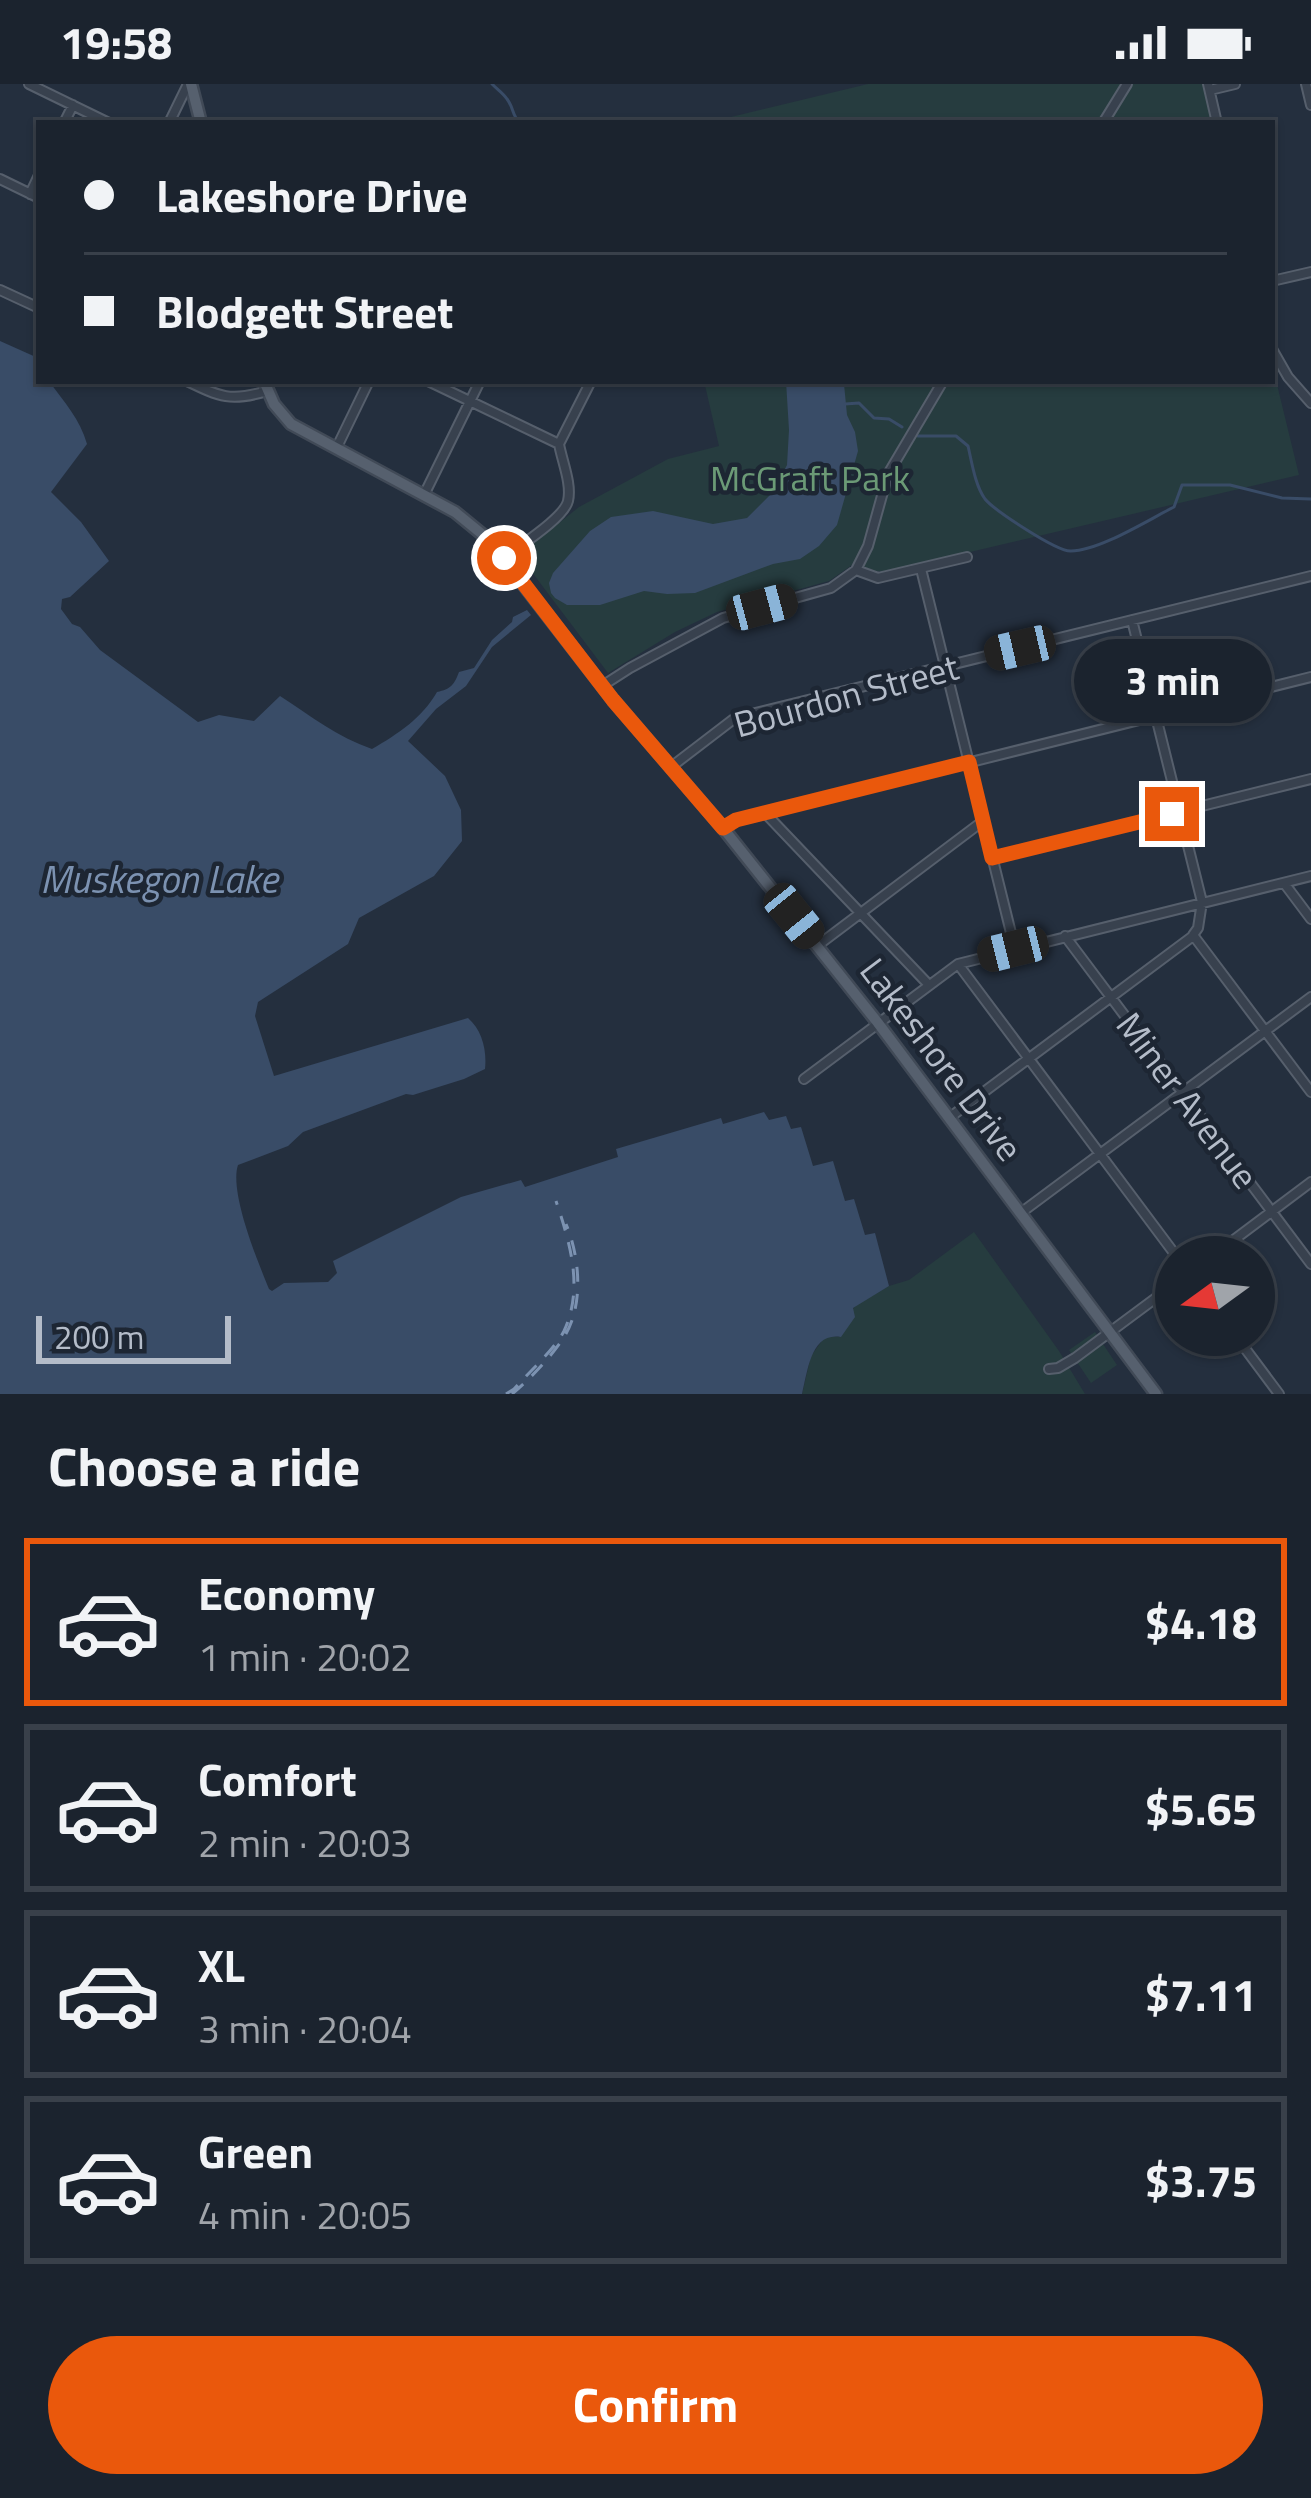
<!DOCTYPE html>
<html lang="en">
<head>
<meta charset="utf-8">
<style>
	body { margin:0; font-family:"Titillium Web",sans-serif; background:#282f3a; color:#f1f3f6; height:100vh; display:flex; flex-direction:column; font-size:45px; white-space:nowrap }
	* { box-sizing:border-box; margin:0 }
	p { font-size:39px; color:#a0a4aa }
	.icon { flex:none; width:66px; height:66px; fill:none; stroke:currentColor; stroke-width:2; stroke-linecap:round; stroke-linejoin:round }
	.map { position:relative; height:1310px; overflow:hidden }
	.side { display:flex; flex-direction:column; background:#1b232e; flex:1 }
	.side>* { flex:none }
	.top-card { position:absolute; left:36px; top:36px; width:1239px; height:264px; border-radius:0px; box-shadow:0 3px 9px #0004,0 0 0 3px #39404a; display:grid; align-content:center; height:264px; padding:0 48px; background:#1b232e }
	.needle { width:78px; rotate:255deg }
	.buttons { position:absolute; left:1155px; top:1152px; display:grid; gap:24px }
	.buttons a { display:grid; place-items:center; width:120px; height:120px; border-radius:50%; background:#1b232e; box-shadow:0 3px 9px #0004,0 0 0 3px #39404a; font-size:60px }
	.scale { position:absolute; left:36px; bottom:30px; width:195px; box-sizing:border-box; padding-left:12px; border:6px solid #b4bcc9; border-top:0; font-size:33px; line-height:42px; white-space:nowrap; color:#b4bcc9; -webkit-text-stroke:9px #1d2633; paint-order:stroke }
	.end { position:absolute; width:54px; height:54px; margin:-27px; border:15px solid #ea580c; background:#fff; box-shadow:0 0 0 6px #fff }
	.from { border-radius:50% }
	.bubble { position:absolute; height:84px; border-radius:42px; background:#1b232e; box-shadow:0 3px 9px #0004,0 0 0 3px #39404a; font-size:39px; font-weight:700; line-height:84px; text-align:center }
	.car { position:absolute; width:36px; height:72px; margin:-36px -18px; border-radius:15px; box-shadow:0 0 9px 3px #0007; background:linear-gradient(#222 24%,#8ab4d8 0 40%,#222 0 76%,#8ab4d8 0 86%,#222 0) }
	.top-card b { display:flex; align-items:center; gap:42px; height:114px; font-size:45px }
	.top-card b+b { border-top:3px solid #39404a }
	.top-card i { width:30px; height:30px; background:#f1f3f6 }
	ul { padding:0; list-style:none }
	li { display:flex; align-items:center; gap:36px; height:168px; margin:0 24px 18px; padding:0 24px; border:6px solid #39404a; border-radius:0px }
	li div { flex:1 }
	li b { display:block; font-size:45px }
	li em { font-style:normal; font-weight:700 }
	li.current { border-color:#ea580c }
	li>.icon { width:108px; height:108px; stroke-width:1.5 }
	h2 { padding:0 48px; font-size:54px; line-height:144px }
	.button { display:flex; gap:24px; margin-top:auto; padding:24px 48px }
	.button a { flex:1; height:138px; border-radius:72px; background:#ea580c; color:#fff; font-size:48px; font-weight:700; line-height:138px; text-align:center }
	.status { display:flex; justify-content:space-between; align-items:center; height:84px; padding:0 60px; background:#1b232e; direction:ltr }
	.status svg { height:33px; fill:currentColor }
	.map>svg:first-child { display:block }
	.green { fill:#263c3f }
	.water { fill:#394c67 }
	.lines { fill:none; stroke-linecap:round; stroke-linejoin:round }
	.stream { stroke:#394c67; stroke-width:3 }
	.ferry { stroke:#7c92b1; stroke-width:3; stroke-dasharray:15 12; stroke-linecap:butt }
	.minor-casing { stroke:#565f6c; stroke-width:12 }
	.major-casing { stroke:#414a57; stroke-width:15 }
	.minor { stroke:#38414e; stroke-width:8 }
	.major { stroke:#56606e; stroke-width:10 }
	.route { stroke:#ea580c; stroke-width:15 }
	.labels { text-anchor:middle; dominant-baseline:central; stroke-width:9; stroke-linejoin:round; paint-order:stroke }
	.park-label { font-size:36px; fill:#6b9a76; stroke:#1d2633 }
	.street-label { font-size:36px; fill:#b4bcc9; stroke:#1d2633 }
	.water-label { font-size:39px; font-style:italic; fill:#7c92b1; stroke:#1d2633 }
</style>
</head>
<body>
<div class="status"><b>19:58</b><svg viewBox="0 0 49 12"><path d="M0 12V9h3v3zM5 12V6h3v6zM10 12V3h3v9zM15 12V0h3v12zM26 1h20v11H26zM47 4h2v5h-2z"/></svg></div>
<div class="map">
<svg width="1311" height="1310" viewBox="0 0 1311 1310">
	<rect width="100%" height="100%" fill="#242f3e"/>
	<!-- green -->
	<path class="green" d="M868 0H1203L1213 39H706Z
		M1272 280 1299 391 885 488 875 487 855 479 829 497 717 528 675 548 608 589 519 471 579 423 668 375 719 362 704 297H1272Z
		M974 1148 1059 1267 1085 1310H802L811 1272 826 1251 838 1253 854 1234 852 1226 856 1221 889 1202 909 1196Z
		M1095 1248 1117 1281 1091 1299 1069 1266Z"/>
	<!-- water -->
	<path class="water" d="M0 257 38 274 39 297H49C64 318 80 335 87 360L51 408 81 438 109 477 70 513 62 515 61 525 72 540 80 543 100 566 198 638 219 631 254 637 280 612C311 632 337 653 372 665 398 650 422 634 437 608 451 605 454 601 459 588L474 584 492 556 512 538 513 533 527 526 531 531 492 563 466 602 436 625 408 657 445 692 461 726 462 757 434 792 359 834 348 860 258 918 255 932 274 992 468 934C482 946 487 966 485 985L464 995 413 1011 406 1010 303 1048 288 1062 238 1081C229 1108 258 1178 269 1205L272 1207 284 1199 328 1198 337 1189 333 1177 461 1113 521 1096 525 1103 618 1073 616 1065 721 1034 723 1040 764 1028 769 1036 786 1032 791 1045 801 1043 813 1082 833 1077 845 1117 854 1115 865 1151 875 1149 889 1202 853 1224 855 1233 841 1253C811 1248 808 1286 802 1310H0Z
		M786 297H847L844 300 847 331 855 348 858 367 837 441 819 462 800 475 773 480 695 509 667 510 644 507 600 521H567L555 514 551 509 549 499 553 489 590 447 611 433 653 427 713 440 747 434 773 408 787 381 789 346Z"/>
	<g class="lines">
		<!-- stream -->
		<path class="stream" d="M492 0C497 5 503 9 507 15 514 24 512 32 520 39
			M845 320 859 319 874 334 889 335 902 343
			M918 352H956L968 362C972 379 975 401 985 415 994 426 1057 468 1071 467 1099 467 1148 436 1174 423L1182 401H1230L1282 414 1311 415"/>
		<!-- ferry -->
		<path class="ferry" d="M506 1310 514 1305C529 1288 555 1265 564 1247 584 1204 570 1159 556 1117
			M512 1310C528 1297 553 1271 564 1253 584 1222 580 1173 566 1140"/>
		<defs>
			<path id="minor" d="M29 0 109 39
				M1208 0 1217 39
				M1306 0 1311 21
				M1210 6 1235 0
				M64 39 73 21
				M169 39 188 0
				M1103 39 1127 0
				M0 95 39 114
				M30 110 39 91
				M1272 197 1311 188
				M0 206 39 224
				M1272 265 1288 293 1311 319
				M187 297C220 313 231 318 267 307
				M428 297 559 360C562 377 572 400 568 417 564 434 519 462 504 474
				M559 360 591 297
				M336 365 369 297
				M424 411 480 297
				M921 485 1015 865
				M856 486 878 494 967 473
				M1132 536 1202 818 1198 844 1193 851 1311 1008
				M602 602 630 584 723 534 831 504 856 486 868 462 888 390 943 297
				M671 683 735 634 1311 492
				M766 730 929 901
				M723 744 739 736 1311 593
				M992 774 1311 695
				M1284 799 1311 835
				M1065 852 1311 1180
				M817 862 983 737
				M958 880 1177 1173
				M804 995 958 880 1311 792
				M949 1034 1193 852
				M1022 1128 1311 913
				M1211 1173 1311 1098
				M1235 1251 1279 1310
				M1049 1285 1058 1284 1075 1274 1176 1199"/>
			<path id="major" d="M191 0 201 39
				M264 297 274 320 291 340 455 428 488 455 613 616 723 744 878 939 1156 1310"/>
		</defs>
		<!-- minor casing -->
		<use href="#minor" class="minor-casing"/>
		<!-- major casing -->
		<use href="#major" class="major-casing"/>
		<!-- minor -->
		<use href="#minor" class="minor"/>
		<!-- major -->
		<use href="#major" class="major"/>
	</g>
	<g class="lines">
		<!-- route -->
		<path class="route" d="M504 474 613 616 723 744 736 736 969 678 992 774 1172 730"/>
	</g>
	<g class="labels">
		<!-- park labels -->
		<g class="park-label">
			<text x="810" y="393">McGraft Park</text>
		</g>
		<!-- street labels -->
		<g class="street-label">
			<text transform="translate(846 611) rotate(-15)">Bourdon Street</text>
			<text transform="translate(942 975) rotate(53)">Lakeshore Drive</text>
			<text transform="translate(1188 1016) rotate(53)">Miner Avenue</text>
		</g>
		<!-- water labels -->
		<g class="water-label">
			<text x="159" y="794">Muskegon Lake</text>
		</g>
	</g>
</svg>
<div class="buttons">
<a><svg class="needle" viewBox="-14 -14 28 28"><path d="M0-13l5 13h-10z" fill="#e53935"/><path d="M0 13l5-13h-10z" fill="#a0a4aa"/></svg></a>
</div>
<div class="scale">200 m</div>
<i class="end from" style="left:504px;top:474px"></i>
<i class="end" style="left:1172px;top:730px"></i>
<div class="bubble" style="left:1074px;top:555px;width:198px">3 min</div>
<i class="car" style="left:762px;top:523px;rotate:75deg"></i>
<i class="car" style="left:1020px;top:564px;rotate:257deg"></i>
<i class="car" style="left:794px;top:832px;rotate:141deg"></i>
<i class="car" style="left:1013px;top:865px;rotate:256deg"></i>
<div class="top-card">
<b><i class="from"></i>Lakeshore Drive</b>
<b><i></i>Blodgett Street</b>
</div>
</div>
<section class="side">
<h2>Choose a ride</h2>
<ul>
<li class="current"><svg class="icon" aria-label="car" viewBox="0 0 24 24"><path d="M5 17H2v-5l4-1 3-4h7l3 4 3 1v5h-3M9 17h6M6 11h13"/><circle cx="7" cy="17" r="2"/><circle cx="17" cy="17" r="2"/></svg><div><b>Economy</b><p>1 min · 20:02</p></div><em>$4.18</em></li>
<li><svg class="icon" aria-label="car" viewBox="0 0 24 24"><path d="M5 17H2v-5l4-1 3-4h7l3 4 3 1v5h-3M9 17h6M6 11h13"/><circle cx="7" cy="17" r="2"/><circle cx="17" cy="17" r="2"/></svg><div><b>Comfort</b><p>2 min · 20:03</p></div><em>$5.65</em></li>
<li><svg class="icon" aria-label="car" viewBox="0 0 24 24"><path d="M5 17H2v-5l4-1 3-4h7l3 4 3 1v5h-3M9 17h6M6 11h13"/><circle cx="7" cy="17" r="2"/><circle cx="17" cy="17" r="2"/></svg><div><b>XL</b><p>3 min · 20:04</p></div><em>$7.11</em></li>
<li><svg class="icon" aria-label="car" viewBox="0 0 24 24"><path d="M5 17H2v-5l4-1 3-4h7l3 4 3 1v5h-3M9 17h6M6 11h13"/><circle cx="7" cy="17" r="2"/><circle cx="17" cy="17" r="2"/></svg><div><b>Green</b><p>4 min · 20:05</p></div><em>$3.75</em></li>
</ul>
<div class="button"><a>Confirm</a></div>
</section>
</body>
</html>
